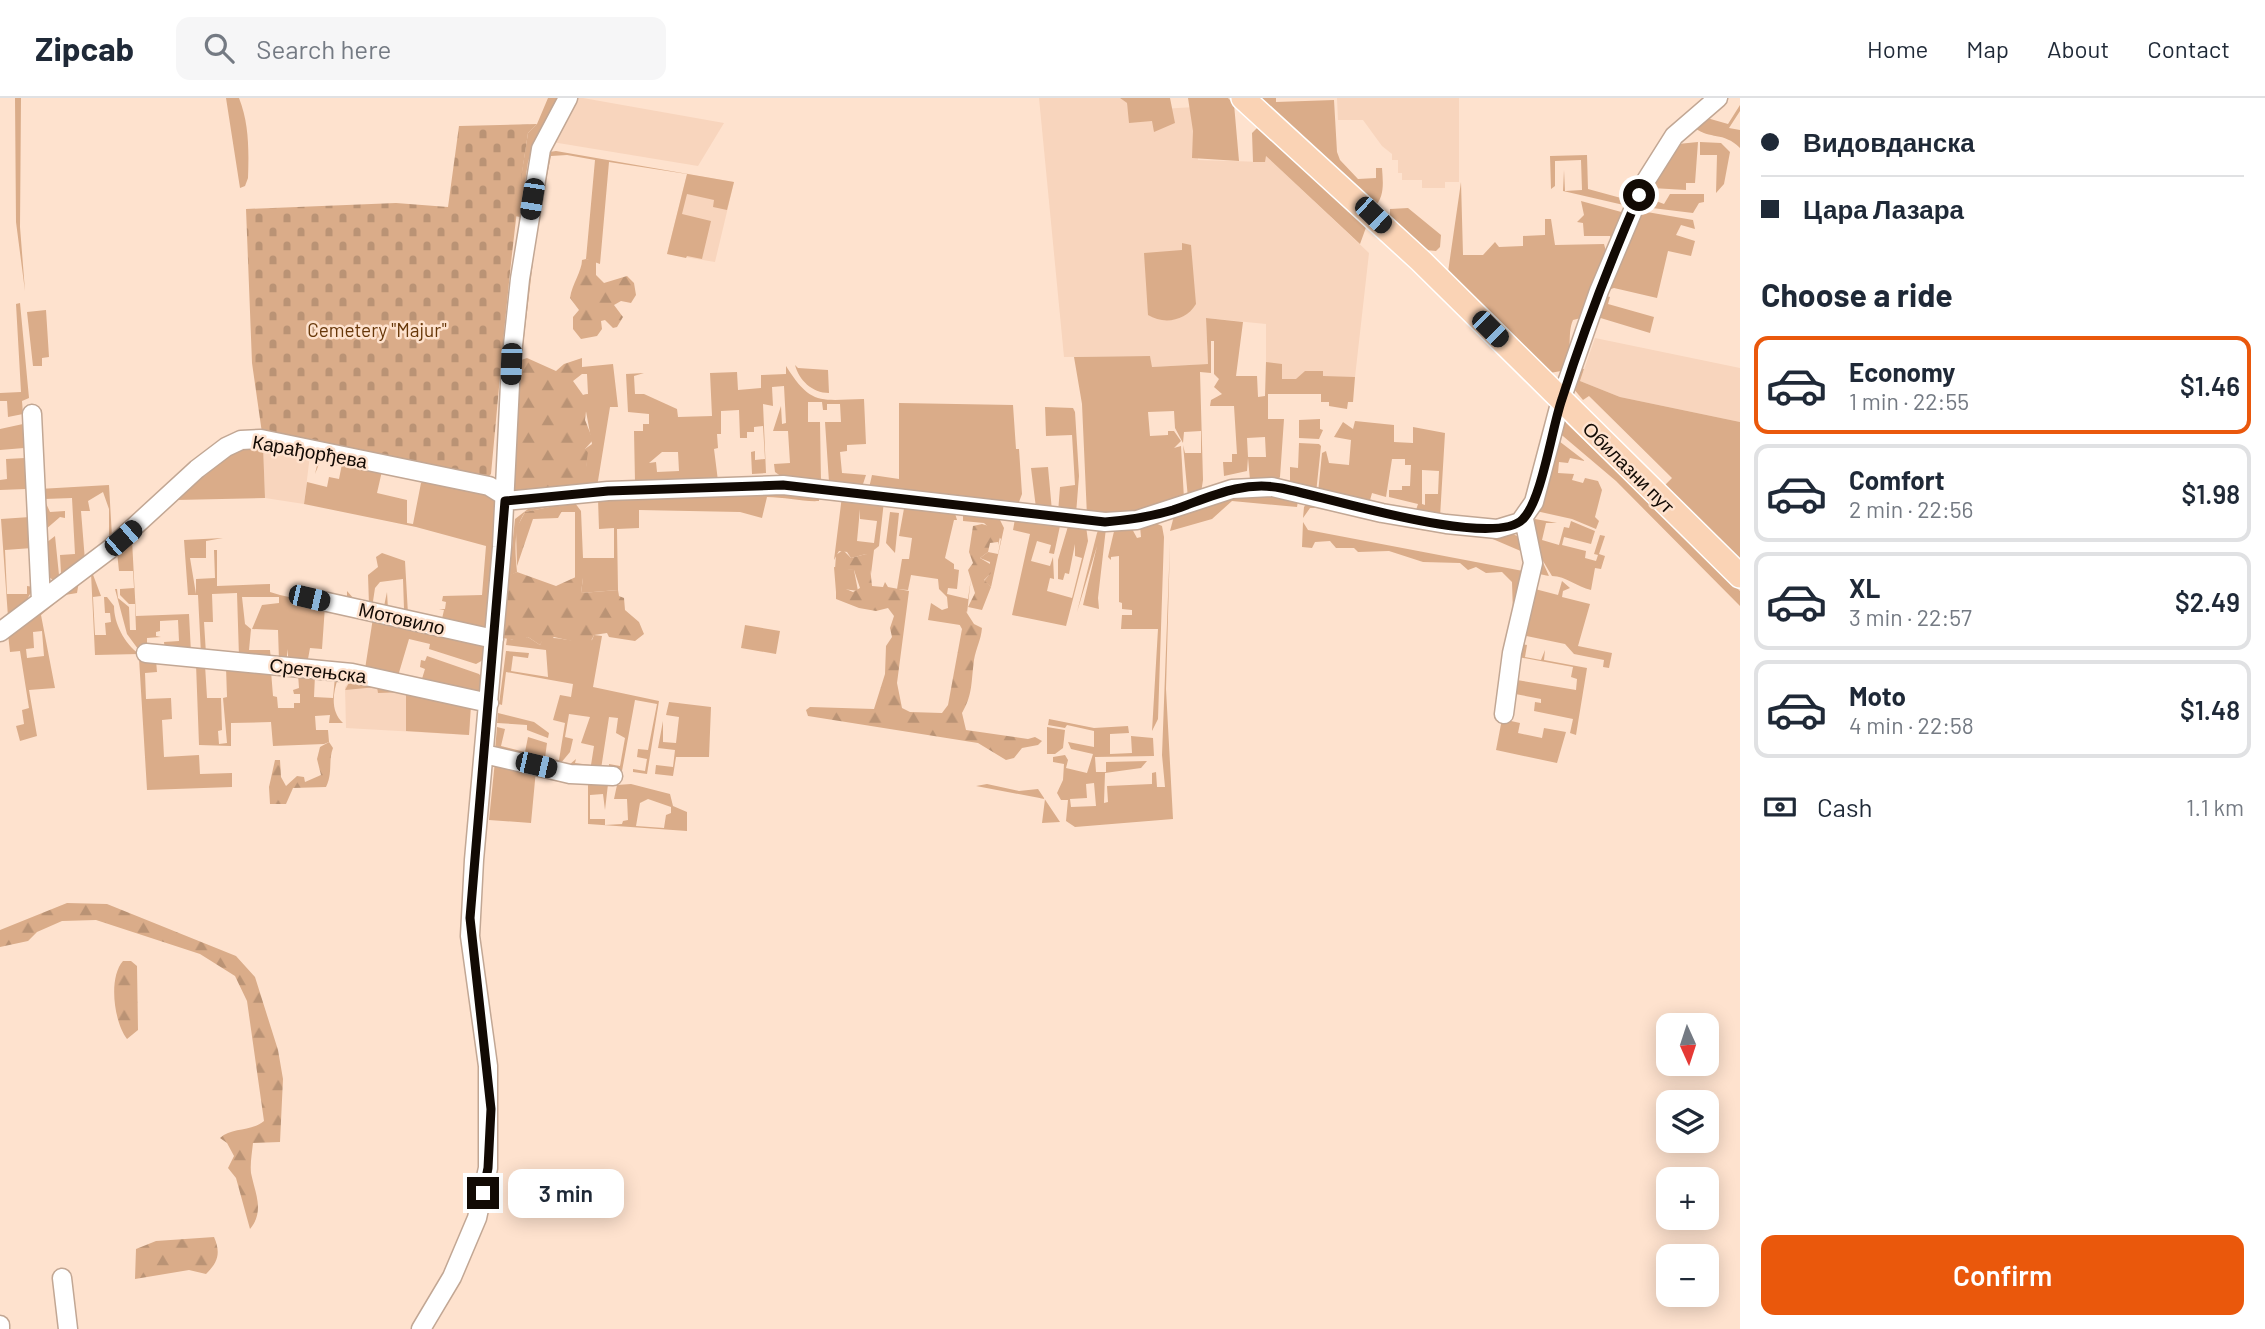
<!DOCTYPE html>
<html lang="en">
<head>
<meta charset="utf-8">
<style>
	body { margin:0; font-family:Barlow,sans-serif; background:#f6f6f7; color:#1f2937; height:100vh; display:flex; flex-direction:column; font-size:26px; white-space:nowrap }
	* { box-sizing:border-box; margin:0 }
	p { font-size:23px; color:#747a83 }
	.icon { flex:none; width:38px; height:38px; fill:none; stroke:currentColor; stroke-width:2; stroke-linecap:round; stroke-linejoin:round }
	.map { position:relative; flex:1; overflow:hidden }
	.sheet { display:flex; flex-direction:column; background:#fff; width:525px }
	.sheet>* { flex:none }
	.guide { display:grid; align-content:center; height:154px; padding:0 21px; background:#fff }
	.needle { width:46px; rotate:177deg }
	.buttons { position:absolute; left:1656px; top:915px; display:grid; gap:14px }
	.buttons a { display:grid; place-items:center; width:63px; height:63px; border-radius:14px; background:#fff; box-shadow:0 4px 18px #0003; font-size:35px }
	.end { position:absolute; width:32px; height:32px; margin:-16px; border:9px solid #120a04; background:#fff; box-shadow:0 0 0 4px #fff }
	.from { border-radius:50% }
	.bubble { position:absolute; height:49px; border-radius:14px; background:#fff; box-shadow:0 4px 18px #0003; font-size:23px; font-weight:600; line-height:49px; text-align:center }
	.car { position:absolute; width:21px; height:42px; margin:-21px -10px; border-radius:9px; box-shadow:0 0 5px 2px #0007; background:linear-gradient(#222 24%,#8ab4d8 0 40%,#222 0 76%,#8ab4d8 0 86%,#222 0) }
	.guide b { display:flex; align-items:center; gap:24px; height:66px; font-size:26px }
	.guide b+b { border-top:2px solid #e0e1e3 }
	.guide i { width:18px; height:18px; background:#1f2937 }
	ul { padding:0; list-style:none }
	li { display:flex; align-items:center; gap:21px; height:98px; margin:0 14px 10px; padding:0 7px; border:4px solid #e0e1e3; border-radius:14px }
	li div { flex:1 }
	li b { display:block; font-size:26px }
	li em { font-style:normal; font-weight:600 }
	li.current { border-color:#ea580c }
	li>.icon { width:63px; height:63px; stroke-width:1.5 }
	h2 { padding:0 21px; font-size:32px; line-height:84px }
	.pay { display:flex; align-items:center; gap:18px; height:77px; padding:0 21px; font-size:26px }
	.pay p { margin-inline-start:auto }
	.cta { display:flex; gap:14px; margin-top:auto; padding:14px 21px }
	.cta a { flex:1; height:80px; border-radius:14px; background:#ea580c; color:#fff; font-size:28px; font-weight:600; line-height:80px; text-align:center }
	header { display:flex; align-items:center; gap:42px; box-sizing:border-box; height:98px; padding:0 35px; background:#fff; border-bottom:2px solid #e0e1e3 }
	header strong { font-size:33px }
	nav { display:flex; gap:38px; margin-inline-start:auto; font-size:24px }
	.search { width:490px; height:63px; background:#f6f6f7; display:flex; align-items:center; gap:18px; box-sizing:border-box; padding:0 24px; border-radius:14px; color:#747a83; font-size:26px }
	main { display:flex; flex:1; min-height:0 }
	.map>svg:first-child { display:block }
	.built { fill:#f8d5bd }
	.grass { fill:#daac89; fill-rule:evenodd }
	.forest { fill:url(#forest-firs) }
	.cemetery { fill:url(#cemetery-stones) }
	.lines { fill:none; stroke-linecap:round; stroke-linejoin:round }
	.minor-casing { stroke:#c2a794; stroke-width:21 }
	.major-casing { stroke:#fff; stroke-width:26 }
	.minor { stroke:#fff; stroke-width:18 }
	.major { stroke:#fad3b5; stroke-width:23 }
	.route { stroke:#120a04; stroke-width:9 }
	.labels { text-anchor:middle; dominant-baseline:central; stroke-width:5; stroke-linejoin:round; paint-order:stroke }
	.park-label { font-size:19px; fill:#673709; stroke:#fee2ce }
	.street-label { font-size:19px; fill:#120a04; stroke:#fee2ce }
</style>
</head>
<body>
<header>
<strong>Zipcab</strong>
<div class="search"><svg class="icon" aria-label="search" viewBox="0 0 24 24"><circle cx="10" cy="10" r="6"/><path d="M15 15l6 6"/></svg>Search here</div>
<nav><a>Home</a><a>Map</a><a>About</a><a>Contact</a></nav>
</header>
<main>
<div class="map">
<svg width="1740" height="1231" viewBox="0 0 1740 1231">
	<defs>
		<pattern id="forest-firs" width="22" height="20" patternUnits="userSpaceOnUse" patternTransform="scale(1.75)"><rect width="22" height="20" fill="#daac89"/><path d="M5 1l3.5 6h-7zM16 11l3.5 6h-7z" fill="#ba9375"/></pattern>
		<pattern id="cemetery-stones" width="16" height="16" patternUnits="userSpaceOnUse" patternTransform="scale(1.75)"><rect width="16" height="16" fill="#daac89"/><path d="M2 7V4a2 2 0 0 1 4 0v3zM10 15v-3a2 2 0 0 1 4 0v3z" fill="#ba9375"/></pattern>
	</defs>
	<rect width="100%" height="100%" fill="#fee2ce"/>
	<!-- built -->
	<path class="built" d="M574 0H583L724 25 698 68 552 44Z
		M1039 0H1120L1127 5 1128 13 1195 9 1198 62 1264 64 1265 57 1369 155 1355 279H1323L1321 296H1266V226L1206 220 1208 266 1151 269 1150 258 1064 259Z
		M1337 0H1459V84H1445V90H1422V82H1402V75H1398V62H1392V56L1382 48 1363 22H1338Z
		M687 76 734 84 715 164 667 156Z
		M1595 240 1740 270V324L1620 299 1580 283Z
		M263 347 310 357 304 406 265 400Z
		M350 583 471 607 469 637 346 630 345 589Z"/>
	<!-- grass -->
	<path class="grass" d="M15 0H21L20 129 25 193 16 124Z
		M226 0H239C249 25 249 52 248 80L245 88 240 90Z
		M548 0H559L535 43 528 64 520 119 515 118 528 35 537 26Z
		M1120 0H1170L1175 25 1154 34 1152 23 1129 25 1127 5Z
		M1188 0H1228L1234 6 1239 63 1192 60 1193 33Z
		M1253 0H1288H1276V4L1334 2 1337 54 1340 62 1358 81 1376 80V70H1382C1383 85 1385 98 1374 110Z
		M1740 7V13L1729 30 1740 32V50C1723 33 1710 42 1695 30L1707 20 1728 26Z
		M1259 28 1368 124 1360 146 1266 58 1265 64H1253L1252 35Z
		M1698 44 1695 85H1686V92L1652 90 1678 46Z
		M1700 44 1721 45 1730 54 1724 86 1716 95 1717 57H1700Z
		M556 53 734 84 727 112 713 109 714 102 687 96 682 116 711 123 702 161 687 158 686 160 667 156 687 76 609 64 600 166 586 161 595 62 567 57 551 58 538 121 516 307 521 214 549 54Z
		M1587 57 1588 91 1621 100 1634 93 1628 108 1563 93 1564 72 1565 93 1582 92 1581 62 1555 63V88L1551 91 1550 58Z
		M1461 84 1463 157H1483L1495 144 1499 149 1523 148V138L1545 137V121H1551L1555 147 1604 146 1607 157 1581 220 1573 222C1566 238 1575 253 1561 273L1550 275 1448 174Z
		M1670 96H1704V104L1699 105 1693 115 1652 110 1656 103 1664 106Z
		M1581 103 1625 115 1613 144 1610 138H1584L1583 125 1577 124 1584 117Z
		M1408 110 1441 137 1440 149 1436 153 1425 152 1390 119V111Z
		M1647 114 1693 122 1695 131 1681 127 1676 137 1695 143 1691 158 1668 153 1657 200 1614 190 1608 192 1640 115Z
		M1182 145 1191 147 1196 206C1186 223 1164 227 1148 217L1144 155 1182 152Z
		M1603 197 1610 199 1608 206 1654 219 1650 235 1594 218Z
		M20 205 29 300 22 303 23 316 8 319 7 303H0V295L21 294 16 206Z
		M46 212 49 259 42 260V268H33L27 214Z
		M1206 220 1243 224 1236 278H1257L1258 299 1265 298 1266 264 1282 266V281H1296L1305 273H1323V278L1355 279 1353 304H1348L1347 311 1329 308V304H1321V296H1268V321H1284L1280 379 1278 382H1250L1248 360 1247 373 1224 378 1223 364H1232V356H1237L1234 308H1210L1211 302 1222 296 1214 289 1219 281 1214 276V243H1211V275L1200 274 1203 382 1201 395 1188 400 1183 347 1185 355H1201V333L1184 334 1183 345 1175 330 1174 313 1148 314 1150 338 1168 337V333H1174L1181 343 1174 350 1181 348 1184 401 1136 415 1087 418 1082 306 1074 259 1150 258 1152 269 1208 266ZM1265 339 1266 359H1248L1247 340Z
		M613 266 618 309H610L597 389H581L587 375 585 351 592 346 583 297 588 296 587 276H582V269Z
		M795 267 798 270 828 272 829 295C812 295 799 282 795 267Z
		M786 268C811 308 820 302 864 301L866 346 847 347V353L840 354 842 375 866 377 862 389 829 384 825 324H841L840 306H827V312H823L822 304H808V324H820L821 384 782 379 775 374 774 366 790 365 788 333H773L781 308 782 326 786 325 784 288 772 289 773 308 763 306 766 375 752 376 751 354 755 353V362L765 361 763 328 754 329V334H747V340H740L739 312 721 313V336H717L718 350 714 351 718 383 635 384 634 333H643V326H649V316L628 314 626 276 644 275 634 278 635 296H644L677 311 678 319 712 318 710 275 737 274 738 292 761 290V277L786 276ZM662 354H678L679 373 657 374 656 364 649 365Z
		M1580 270 1584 271 1580 283 1620 299 1740 324V465L1666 394 1665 387 1672 380 1589 298 1583 302 1573 290Z
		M899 305 1013 307 1016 351H1019L1022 396 1019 404 869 390 872 377 899 381Z
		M1045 309 1073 310 1075 314 1079 378 1076 416 1058 415 1060 389 1075 387 1072 337 1046 338Z
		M1320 321V331L1323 332 1319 341 1299 340V322Z
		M1563 322 1740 493V508L1616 383 1557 333Z
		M1355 323 1394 327V344L1413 345V329L1445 335 1440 419 1415 415 1418 406 1389 399V392H1402V388H1410L1411 367H1405V361H1392L1386 399 1372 395 1369 406 1318 395 1322 355 1326 353 1329 365 1349 367 1351 342 1334 339 1343 324 1353 331ZM1422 372 1439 373 1438 396H1425V407L1422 406Z
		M23 326 24 350 0 352V331Z
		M1555 340 1585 363 1570 360 1568 365 1559 364 1558 375 1574 376 1572 382 1583 385 1585 380 1598 383 1602 392 1595 419 1599 423 1596 431 1572 421 1536 413Z
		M1299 345 1319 346 1321 348 1316 395 1290 387V369L1298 370Z
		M263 347 265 400 175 402 240 349Z
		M319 359 382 373 377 395 407 402V425L413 426 421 385 425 383 492 398 498 403 487 533 441 525 444 512 439 511H445L446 504 442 503 443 498 482 497 486 448 416 429 304 406 307 384 327 389 329 379 339 381 342 366 321 361 315 376Z
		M25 360 26 391 0 392V382L7 381 6 361Z
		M1048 369 1052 413 1036 410 1031 370Z
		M109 387 112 439 109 437V411L103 394 88 403 90 413H81L85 463 54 483 48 478 46 445 55 438 59 477 61 475 60 457 75 456 72 400 44 401 50 414 65 413V420L60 419 45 432 39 391Z
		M779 393 884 403 879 448 874 452 871 476 866 456 851 460 847 454 839 453 834 462 842 398 819 396V403C804 404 784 399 767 399L762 420 740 414 639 412V430L617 431 618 492 581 495 583 480H575V414H561L559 407 525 414C513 432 515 453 517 474L509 478 515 421 528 411 575 405 581 413 583 460H614V430L599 431 598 401 674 395ZM860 411V421L877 423 874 445 857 443Z
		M1257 393 1298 403 1297 409 1232 403 1212 421 1170 433 1174 418 1206 405Z
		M1308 404 1496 436H1513L1521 440 1523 454 1488 439 1421 432 1318 410H1310L1303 420 1304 409Z
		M905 405 954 412 957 422H954L945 460 954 466V471L959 472 957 491 948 490 947 496 968 501 971 480 967 515 966 513 960 527 928 522 931 505 942 512 948 510 947 499 939 491 938 481 911 477 908 492 897 491 902 461H909L912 440 899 438Z
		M963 413 999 420 1004 430 991 489 984 483 989 477 990 464 980 460 988 454 998 456 1001 441 984 425 963 423Z
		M890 414 899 415 895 455 886 445Z
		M30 419 32 450 5 452 7 496H27V488L34 489 25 505 8 519 1 421Z
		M1015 421 1060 428 1054 456 1049 455 1051 447 1037 443 1031 463 1050 468 1053 459 1054 481 1050 480 1047 493 1072 500 1082 460 1075 458V446L1069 476 1065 475 1063 482 1058 481V462L1069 425 1086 428 1088 443 1066 528 1012 517 1030 436 1013 432Z
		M1535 421 1557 425H1546L1542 442 1559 447 1564 429 1569 430 1571 423 1595 433 1591 446 1564 439 1562 447 1586 453 1585 460 1596 463 1598 457 1594 456 1600 437 1605 438 1599 456 1605 458 1601 471 1595 470 1591 492C1577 489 1566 478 1552 478L1540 458 1549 478 1539 476 1535 491 1558 497 1562 483 1570 490 1563 493 1562 499 1590 506 1578 548 1612 555 1609 570 1603 569 1604 562 1574 556 1565 546 1522 537Z
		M1153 424 1162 428 1164 439 1158 621 1152 633 1158 531H1121L1122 517H1132V512L1122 511V505L1119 504V458L1111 459V462L1108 459 1115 429H1131L1137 440 1141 439 1140 428Z
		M1303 424 1308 432 1523 473 1513 516 1512 484 1502 474 1486 475 1476 469 1468 472 1460 465 1423 464 1389 453 1358 454 1354 450H1336L1330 443 1315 444 1312 450 1302 449Z
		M1106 430 1098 500 1099 511 1083 507 1097 448 1077 514 1097 435 1099 431Z
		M223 440 206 443V460H190L196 496V481L215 480 214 452H217V488L270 486V494L280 497 481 542 485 549V561L476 566 429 551 430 546 409 541 398 578 421 584 425 571 420 569 421 562 425 563 427 558 479 576 483 581 481 598 365 571 373 520 325 508 322 551 310 550 308 561 322 563V567L288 564V551L286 564 279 563 278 532 252 531 262 507 279 505V499H242L245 526 251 531 249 552H270L271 562 239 559 237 495 212 496 213 524H204L206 556H201L198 497H188L184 442Z
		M132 442 136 518 189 516 191 555 165 553 164 544 179 543 178 522 160 523V533L156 534V538L161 539 147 540V552L138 551 127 536 115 491H117L118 500 129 509 130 532H136L135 506H129L120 497V491L134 490 133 473H119L117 454Z
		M1170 445 1166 591 1173 721 1075 729 1066 723 1068 702H1061L1057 695 1063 682 1064 666 1053 664V659L1065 657 1068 662 1066 670 1087 675 1093 656 1071 651 1068 644 1094 649V633L1067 627 1065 630 1048 627 1049 621 1094 630 1128 628 1129 635 1110 636V656L1132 655 1131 638 1153 640 1154 658 1095 659 1096 674H1106V664L1147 663 1141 670 1105 675 1104 705 1108 704 1107 688 1152 686V675L1156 674 1157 689H1165L1162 657ZM1094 685 1096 708 1071 709 1070 701 1087 700 1086 686Z
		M382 455 405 463 408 516 383 513 387 494 388 512 404 511 403 481 380 484 375 490 372 510 347 505V493L354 501H360L361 507H369L368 477 378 469 376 459Z
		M834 469 854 472 858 493 836 490V494Z
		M92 474 101 498 93 499 95 537H106L105 525 111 524 110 515H105L104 499H107L114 508C114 525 124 545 139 556L95 557 91 475Z
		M79 483 77 495 65 497 41 517 55 590 29 592 37 638 20 643 16 628 24 626 22 612 29 610 20 553 10 554 8 536ZM42 533 44 558 27 560 26 551 34 550 33 534Z
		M745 527 780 533 776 556 741 550Z
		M594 537 602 538 593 589 659 603 647 676 633 674V671L645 673 647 661 637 659 638 651 648 652 657 606 635 602 622 673 609 674V666L620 668 625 640 616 635 618 620 609 619 601 671 569 667 576 661 575 665 591 667 594 648 581 645 590 619 569 616 565 639 573 641 570 654 560 666 495 652 497 629 505 631 501 648 525 654 528 639 547 645 545 660 559 662 565 625 553 622 560 597 571 599 573 586 506 574 502 607 499 606 506 553 529 555 528 560 513 558 511 573 548 579 546 552 506 547 507 540 513 542 528 539 540 547 543 540C560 538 574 546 592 542Z
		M1520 546 1527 547 1525 559 1541 562 1545 552 1544 562 1587 570 1576 637 1570 635 1573 621 1534 613 1535 604 1541 605V601L1510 595 1511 581 1576 592 1577 581 1571 579 1573 569 1518 559Z
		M139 560 156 562 157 574 145 575 146 601 171 600 172 621 162 622 164 659 199 657 200 676 232 675V689L147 692Z
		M196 566 205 567 207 600H221L222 632 218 633 219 646 227 645 223 600 227 599 226 569 271 573 273 598 277 599 278 610H294V605H300V596H294L293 592 299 590 298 576 315 577 314 599 333 600 335 579 338 580C333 595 330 613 343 625H329L330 617 315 618 316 632H328L329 644 324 646 273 648 271 624 231 625V648L199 647Z
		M359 582 471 607 469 637 406 633V594L378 595 377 589 345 592 350 583Z
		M669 604 711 609 709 659H676L673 678 655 676 656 667 673 669 675 652 658 650 663 623V644L676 645 679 619 666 617Z
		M498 615 534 624 549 635 548 640 527 632V627L497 625Z
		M1502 621 1520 625 1518 635 1542 640 1544 630 1566 634 1557 665 1496 652Z
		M1047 629 1065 632 1063 650 1055 656H1047Z
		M495 663 536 672 531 725 489 722Z
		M588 684 608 686 605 712 603 696 590 697V721H605V727L622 726 623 723 628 722 627 701H614L617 687 631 686 670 696 673 708 687 714V733L588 726ZM648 701 671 709V715L666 717 664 730 636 728 640 705Z
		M987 686 1019 693 1038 691 1060 724 1042 725 1045 701 976 688Z"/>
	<!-- forest -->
	<path class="forest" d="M586 161 596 163V177L604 185 627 178 634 185 636 197 631 205 621 203 614 207 623 219 617 229 613 230 605 222 601 223 602 231 597 238 581 241 573 231V219L579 212 570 200C572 186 582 173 582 162Z
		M527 260 556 273 564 266 582 260V276L573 283 583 297 588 296 585 322 593 342 585 351 588 354C586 367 585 370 594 379L584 384 582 389 516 398 511 391 514 386 521 262Z
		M559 407 562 413 558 420 533 421 517 468 516 431 525 414Z
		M982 426 999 431 1001 435 998 447V444L990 445 988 454 980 460 990 466 991 475 984 482 991 489 982 512 968 509 975 495 968 472 973 465 969 454 973 428Z
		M843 452 851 460 866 456 869 459 872 488 883 489 885 484 888 489 909 493 897 585 902 610 910 614 942 615 948 607 962 531 957 522 965 512 974 526 982 530C981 542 976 550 974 562 971 584 973 596 962 615L966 632 1028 641 1035 639 1042 643 1038 647 1022 650 1014 660 1006 662 978 645 808 618 806 612 810 609 874 611 885 576 886 548 892 539 890 530 894 518 888 510 876 513 859 510 836 501V490L839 488 853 494 860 490 854 472 835 471 836 457Z
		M517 474 556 488 578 478 583 480 581 495 618 492 619 498 624 500 625 512 639 524 644 536 635 543 609 539 607 535 594 537 589 547 554 539 549 543 544 540 540 547 528 539 519 543 503 540 500 534 507 478Z
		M329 644 333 650C328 663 333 675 326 689L293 690 286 706H270L269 689 275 662H280L281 679 286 688 297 678 304 679 305 684 321 677 317 661 320 649Z
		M67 805 107 806 236 858 255 879 278 952 283 981 280 1044 253 1045C252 1055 250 1065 251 1075 255 1095 265 1113 250 1131L236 1080 228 1070 234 1058 227 1045 220 1040C232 1029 251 1034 264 1023L247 903 235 878 200 856 96 822 62 823 37 834 28 843 0 849V832Z
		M123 863H131L137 868 138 932 127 941C114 924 108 880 123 863Z
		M214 1139C221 1155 218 1164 206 1176L189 1172 135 1181 136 1151 156 1143Z"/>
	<!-- cemetery -->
	<path class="cemetery" d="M537 26 528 35C510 148 502 262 491 376L485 382 262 335 252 265 246 111 396 105 448 109 459 28Z"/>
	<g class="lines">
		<defs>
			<path id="minor" d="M32 316 41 503
				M505 403 608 393 783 387 1105 424 1137 422 1232 391 1272 389 1382 415 1446 426 1497 431 1520 424 1534 404 1561 302 1599 193 1645 84 1674 38 1718 0
				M309 500 494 541
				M0 534 110 451 197 371 226 349 241 342 261 341 489 388 505 398
				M146 555 352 575 489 605
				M1504 616 1512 555 1533 465 1524 421
				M484 656 570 676 613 678
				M62 1180 68 1231
				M0 1227V1231
				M421 1231 452 1179 477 1120 488 1070V968L470 838 474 762 502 449 511 266 520 181 541 51 568 0"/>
			<path id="major" d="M1243 0 1421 163 1740 478"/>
		</defs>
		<!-- minor casing -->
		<use href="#minor" class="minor-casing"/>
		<!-- major casing -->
		<use href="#major" class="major-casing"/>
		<!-- minor -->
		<use href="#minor" class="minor"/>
		<!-- major -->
		<use href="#major" class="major"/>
	</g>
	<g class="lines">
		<!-- route -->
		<path class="route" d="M483 1095 488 1070 491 1011 470 820 505 403 608 393 783 387 1105 424C1129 422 1150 419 1173 412 1208 400 1242 382 1281 390 1323 398 1494 452 1523 421 1542 402 1552 329 1562 301 1584 231 1610 164 1639 97"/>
	</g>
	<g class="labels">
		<!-- park labels -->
		<g class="park-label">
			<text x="377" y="231">Cemetery "Majur"</text>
		</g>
		<!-- street labels -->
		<g class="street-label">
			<text transform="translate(310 353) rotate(10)">Карађорђева</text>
			<text transform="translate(1629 369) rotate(45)">Обилазни пут</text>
			<text transform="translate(402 520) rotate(13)">Мотовило</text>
			<text transform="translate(318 572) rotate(7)">Сретењска</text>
		</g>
	</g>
</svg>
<div class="buttons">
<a><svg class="needle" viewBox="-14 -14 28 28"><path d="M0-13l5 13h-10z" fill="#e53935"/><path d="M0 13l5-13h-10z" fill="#747a83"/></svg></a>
<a><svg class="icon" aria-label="layers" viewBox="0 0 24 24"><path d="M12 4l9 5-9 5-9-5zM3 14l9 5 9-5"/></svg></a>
<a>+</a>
<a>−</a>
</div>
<i class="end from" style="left:1639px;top:97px"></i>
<i class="end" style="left:483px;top:1095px"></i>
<div class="bubble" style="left:508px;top:1071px;width:116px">3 min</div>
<i class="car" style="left:532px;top:101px;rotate:189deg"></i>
<i class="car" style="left:1373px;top:117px;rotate:134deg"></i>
<i class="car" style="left:1490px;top:231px;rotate:135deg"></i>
<i class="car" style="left:511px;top:266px;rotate:182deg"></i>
<i class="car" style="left:123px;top:440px;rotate:49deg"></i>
<i class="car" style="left:309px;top:500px;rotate:103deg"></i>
<i class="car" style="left:536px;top:667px;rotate:103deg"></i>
</div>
<section class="sheet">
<div class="guide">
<b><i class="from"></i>Видовданска</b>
<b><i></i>Цара Лазара</b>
</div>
<h2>Choose a ride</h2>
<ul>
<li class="current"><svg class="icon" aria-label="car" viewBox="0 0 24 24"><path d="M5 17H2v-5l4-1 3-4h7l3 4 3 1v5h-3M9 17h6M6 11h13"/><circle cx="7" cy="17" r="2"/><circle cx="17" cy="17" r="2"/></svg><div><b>Economy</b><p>1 min · 22:55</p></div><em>$1.46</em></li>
<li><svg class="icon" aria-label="car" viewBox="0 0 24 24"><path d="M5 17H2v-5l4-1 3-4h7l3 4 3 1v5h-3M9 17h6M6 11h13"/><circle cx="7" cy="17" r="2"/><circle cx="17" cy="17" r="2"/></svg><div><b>Comfort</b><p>2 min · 22:56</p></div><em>$1.98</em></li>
<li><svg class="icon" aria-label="car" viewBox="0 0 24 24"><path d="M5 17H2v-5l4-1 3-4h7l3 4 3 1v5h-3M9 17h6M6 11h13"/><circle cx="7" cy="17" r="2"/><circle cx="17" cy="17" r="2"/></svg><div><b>XL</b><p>3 min · 22:57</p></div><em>$2.49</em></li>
<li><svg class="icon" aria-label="car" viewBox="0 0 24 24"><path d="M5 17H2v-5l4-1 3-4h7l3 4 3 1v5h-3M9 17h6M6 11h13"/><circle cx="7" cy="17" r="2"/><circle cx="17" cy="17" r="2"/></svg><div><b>Moto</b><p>4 min · 22:58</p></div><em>$1.48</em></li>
</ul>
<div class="pay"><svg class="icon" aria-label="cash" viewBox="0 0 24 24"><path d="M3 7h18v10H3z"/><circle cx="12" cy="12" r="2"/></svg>Cash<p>1.1 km</p></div>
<div class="cta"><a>Confirm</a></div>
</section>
</main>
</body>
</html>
